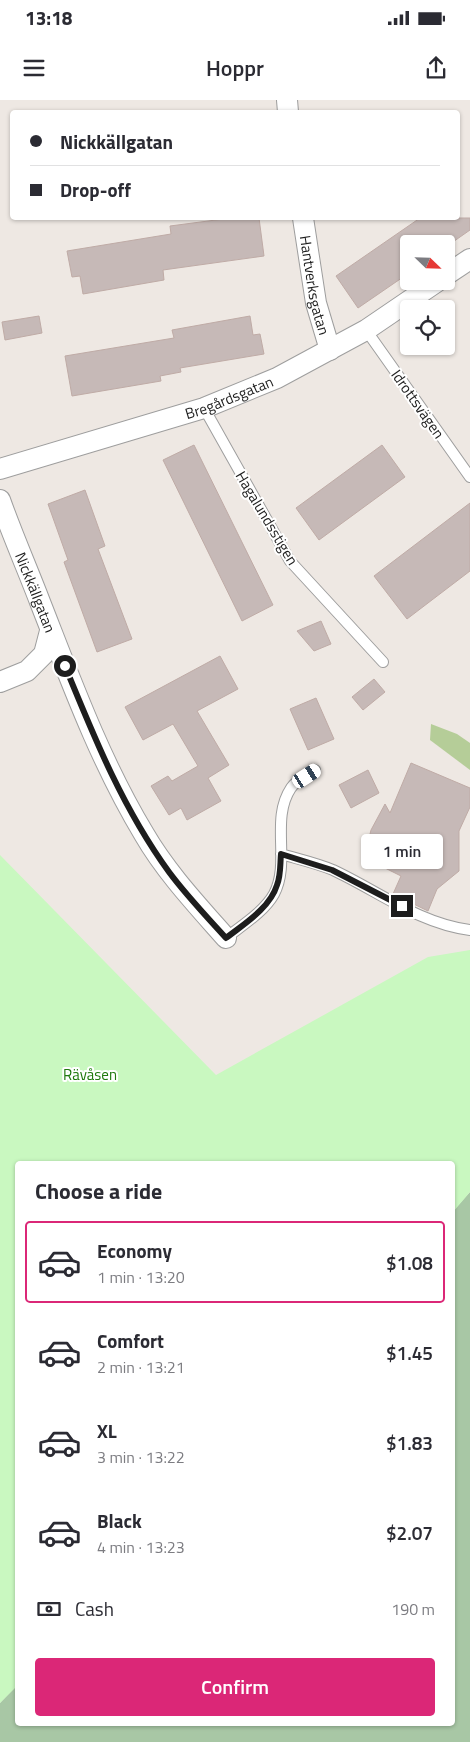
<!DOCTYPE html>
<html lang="en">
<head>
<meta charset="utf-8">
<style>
	body { margin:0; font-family:"Titillium Web",sans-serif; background:#f7f7f7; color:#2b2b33; height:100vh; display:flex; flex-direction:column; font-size:19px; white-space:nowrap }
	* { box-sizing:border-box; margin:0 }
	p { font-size:16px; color:#7c7c81 }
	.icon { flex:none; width:28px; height:28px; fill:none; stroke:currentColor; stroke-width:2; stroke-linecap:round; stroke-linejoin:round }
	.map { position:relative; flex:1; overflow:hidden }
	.side { position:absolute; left:15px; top:1061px; width:440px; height:565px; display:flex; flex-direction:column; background:#fff; border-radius:5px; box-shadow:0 1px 4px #0004 }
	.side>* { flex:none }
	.hud { position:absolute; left:10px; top:10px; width:450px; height:110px; border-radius:5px; box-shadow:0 1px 4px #0004; display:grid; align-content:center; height:110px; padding:0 20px; background:#fff }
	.needle { width:32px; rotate:113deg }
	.tools { position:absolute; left:400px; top:135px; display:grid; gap:10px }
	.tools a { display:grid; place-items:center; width:55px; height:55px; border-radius:5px; background:#fff; box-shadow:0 1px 4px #0004; font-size:25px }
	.end { position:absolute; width:22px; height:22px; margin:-11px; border:6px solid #1d1d1d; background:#fff; box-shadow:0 0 0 2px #fff }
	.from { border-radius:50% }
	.bubble { position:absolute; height:35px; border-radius:5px; background:#fff; box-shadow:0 1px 4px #0004; font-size:16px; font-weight:600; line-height:35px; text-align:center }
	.car { position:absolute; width:15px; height:30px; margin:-15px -8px; border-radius:6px; box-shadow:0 0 4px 1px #0007; background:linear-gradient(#fff 24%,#345 0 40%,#fff 0 76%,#345 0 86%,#fff 0) }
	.hud b { display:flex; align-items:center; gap:18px; height:48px; font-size:19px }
	.hud b+b { border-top:1px solid #e1e1e2 }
	.hud i { width:12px; height:12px; background:#2b2b33 }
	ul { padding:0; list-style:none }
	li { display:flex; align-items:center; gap:15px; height:82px; margin:0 10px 8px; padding:0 10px; border:2px solid transparent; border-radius:5px }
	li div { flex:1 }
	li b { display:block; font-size:19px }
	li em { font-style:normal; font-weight:600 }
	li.on { border-color:#db2777 }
	li>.icon { width:45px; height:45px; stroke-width:1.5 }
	h2 { padding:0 20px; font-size:22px; line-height:60px }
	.pay { display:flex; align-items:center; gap:12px; height:55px; padding:0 20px; font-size:19px }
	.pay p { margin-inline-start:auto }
	.button { display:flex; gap:10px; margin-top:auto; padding:10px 20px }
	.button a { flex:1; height:58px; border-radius:5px; background:#db2777; color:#fff; font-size:20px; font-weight:600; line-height:58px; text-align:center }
	.status { display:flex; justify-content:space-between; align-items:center; height:35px; padding:0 25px; background:#fff; direction:ltr }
	.status svg { height:14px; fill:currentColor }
	header { display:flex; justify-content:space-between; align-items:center; height:65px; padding:0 20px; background:#fff; font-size:22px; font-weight:600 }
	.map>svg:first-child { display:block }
	.forest { fill:#b5cd98 }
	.cemetery { fill:#a8c7a5 }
	.park { fill:#c9f8c0 }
	.building { fill:#c6b9b7; stroke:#bfaba6 }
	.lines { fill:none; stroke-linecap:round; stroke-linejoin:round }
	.lane-casing { stroke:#9e9e9e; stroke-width:12 }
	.street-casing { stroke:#9e9e9e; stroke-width:22 }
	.lane { stroke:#fff; stroke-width:10 }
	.street { stroke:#fff; stroke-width:20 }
	.route { stroke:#1d1d1d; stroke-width:6 }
	.labels { text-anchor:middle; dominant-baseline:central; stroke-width:4; stroke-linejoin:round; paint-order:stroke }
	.street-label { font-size:15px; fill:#1d1d1d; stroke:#fff }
	.park-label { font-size:15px; fill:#1f790d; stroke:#fff }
</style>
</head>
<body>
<div class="status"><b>13:18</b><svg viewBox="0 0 49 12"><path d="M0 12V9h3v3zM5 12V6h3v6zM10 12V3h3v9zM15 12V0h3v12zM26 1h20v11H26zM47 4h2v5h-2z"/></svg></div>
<header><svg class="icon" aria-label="menu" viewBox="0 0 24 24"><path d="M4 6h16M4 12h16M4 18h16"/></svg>Hoppr<svg class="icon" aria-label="share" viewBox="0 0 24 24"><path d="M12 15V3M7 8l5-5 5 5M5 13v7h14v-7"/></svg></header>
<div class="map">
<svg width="470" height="1642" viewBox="0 0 470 1642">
	<rect width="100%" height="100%" fill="#eee8e3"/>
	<!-- forest -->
	<path class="forest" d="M431 624 457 634 470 643V670L430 640Z"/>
	<!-- cemetery -->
	<path class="cemetery" d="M470 1092V1642H0V1603L17 1585 18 1624H452V1112Z"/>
	<!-- park -->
	<path class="park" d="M0 755 216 975 428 857 470 850V1092L453 1112 452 1064H18V1585L0 1603Z"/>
	<!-- building -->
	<path class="building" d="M231 118H259L264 156 163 170 164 180 83 194 80 176 72 177 67 151 171 134 170 126Z
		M420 118H470V130L450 144H409V173L358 208 336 176Z
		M39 216 42 233 5 240 2 222Z
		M250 216 253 235 260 234 264 254 180 268 181 272 160 276 161 281 72 296 65 256 174 238 172 230Z
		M194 345 273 505 242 521 163 360Z
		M382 345 405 377 319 440 296 408Z
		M85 390 105 446 98 449 132 539 97 552 64 462 68 460 48 404Z
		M470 403V471L407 519 374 476Z
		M321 521 331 544 314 551 297 531Z
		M220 556 238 589 197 611 229 665 208 678 221 701 187 720 181 708 169 715 151 686 168 676 172 681 198 666 173 624 143 640 125 607Z
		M374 579 385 592 363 610 352 597Z
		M316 598 334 639 308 650 290 609Z
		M411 663 470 688V707L459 731V771L437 789 428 811 393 794 401 776 383 767 375 761 370 750 368 742 371 730 385 704 390 713Z
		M368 670 379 693 351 708 339 685Z"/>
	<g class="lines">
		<defs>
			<path id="lane" d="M366 230 470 377
				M204 308 290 461 383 562
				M281 754C298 759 316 763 333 770 378 791 420 824 470 830
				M226 838C241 826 264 812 274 794 291 762 270 719 291 688 296 680 307 675 315 670"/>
			<g id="street">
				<path d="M287 0 288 12"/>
				<path id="s1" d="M303 118 316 203 330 250"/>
				<path d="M446 175 470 159"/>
				<path id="s2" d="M0 369 204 308 277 278 366 230 438 181"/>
				<path id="s3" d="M0 400C12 434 27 468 40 502 71 581 100 661 144 734 166 772 197 805 226 838"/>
				<path d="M0 582 27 571 44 554 50 531"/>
			</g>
		</defs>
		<!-- lane casing -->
		<use href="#lane" class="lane-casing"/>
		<!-- street casing -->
		<use href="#street" class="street-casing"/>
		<!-- lane -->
		<use href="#lane" class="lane"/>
		<!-- street -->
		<use href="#street" class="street"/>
	</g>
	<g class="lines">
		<!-- route -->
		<path class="route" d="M65 566C94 637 123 709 169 772 186 795 207 817 226 838 244 824 270 808 277 785 281 775 280 764 281 754L332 770 402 806"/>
	</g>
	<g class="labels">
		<!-- street labels -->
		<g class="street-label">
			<text stroke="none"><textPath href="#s1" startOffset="68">Hantverksgatan</textPath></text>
			<text stroke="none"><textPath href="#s2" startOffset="240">Bregårdsgatan</textPath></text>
			<text transform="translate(418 304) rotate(55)">Idrottsvägen</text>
			<text transform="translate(267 418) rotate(59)">Hagalundsstigen</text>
			<text stroke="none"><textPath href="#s3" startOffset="99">Nickkällgatan</textPath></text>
		</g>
		<!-- park labels -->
		<g class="park-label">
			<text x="90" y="974">Rävåsen</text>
		</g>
	</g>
</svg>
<div class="tools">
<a><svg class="needle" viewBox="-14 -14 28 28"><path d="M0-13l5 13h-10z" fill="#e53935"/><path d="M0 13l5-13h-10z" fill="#7c7c81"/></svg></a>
<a><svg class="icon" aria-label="locate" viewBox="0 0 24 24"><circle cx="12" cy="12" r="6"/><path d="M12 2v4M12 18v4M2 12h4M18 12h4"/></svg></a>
</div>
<i class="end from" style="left:65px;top:566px"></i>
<i class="end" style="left:402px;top:806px"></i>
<div class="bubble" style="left:361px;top:734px;width:82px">1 min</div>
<i class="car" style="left:307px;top:676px;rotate:57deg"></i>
<div class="hud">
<b><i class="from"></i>Nickkällgatan</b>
<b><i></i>Drop-off</b>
</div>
<section class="side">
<h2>Choose a ride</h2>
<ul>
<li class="on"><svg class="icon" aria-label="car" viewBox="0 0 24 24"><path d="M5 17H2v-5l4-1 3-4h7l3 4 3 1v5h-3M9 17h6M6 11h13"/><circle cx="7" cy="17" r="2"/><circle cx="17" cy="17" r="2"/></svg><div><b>Economy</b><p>1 min · 13:20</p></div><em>$1.08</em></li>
<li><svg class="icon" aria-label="car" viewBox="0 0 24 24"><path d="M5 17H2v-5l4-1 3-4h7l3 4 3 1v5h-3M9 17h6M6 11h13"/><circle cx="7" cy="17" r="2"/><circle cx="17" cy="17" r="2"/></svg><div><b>Comfort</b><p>2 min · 13:21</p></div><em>$1.45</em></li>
<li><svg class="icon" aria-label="car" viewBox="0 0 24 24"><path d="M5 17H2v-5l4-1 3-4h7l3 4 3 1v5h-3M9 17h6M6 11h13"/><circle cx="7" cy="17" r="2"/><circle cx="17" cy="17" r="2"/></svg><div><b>XL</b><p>3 min · 13:22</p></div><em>$1.83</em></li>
<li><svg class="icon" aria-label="car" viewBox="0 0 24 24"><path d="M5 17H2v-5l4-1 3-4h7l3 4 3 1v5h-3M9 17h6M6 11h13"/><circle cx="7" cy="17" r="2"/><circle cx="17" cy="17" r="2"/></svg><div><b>Black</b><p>4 min · 13:23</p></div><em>$2.07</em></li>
</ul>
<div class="pay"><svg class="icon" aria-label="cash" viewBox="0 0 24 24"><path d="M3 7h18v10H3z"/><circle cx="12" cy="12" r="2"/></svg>Cash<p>190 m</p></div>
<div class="button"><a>Confirm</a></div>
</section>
</div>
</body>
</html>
